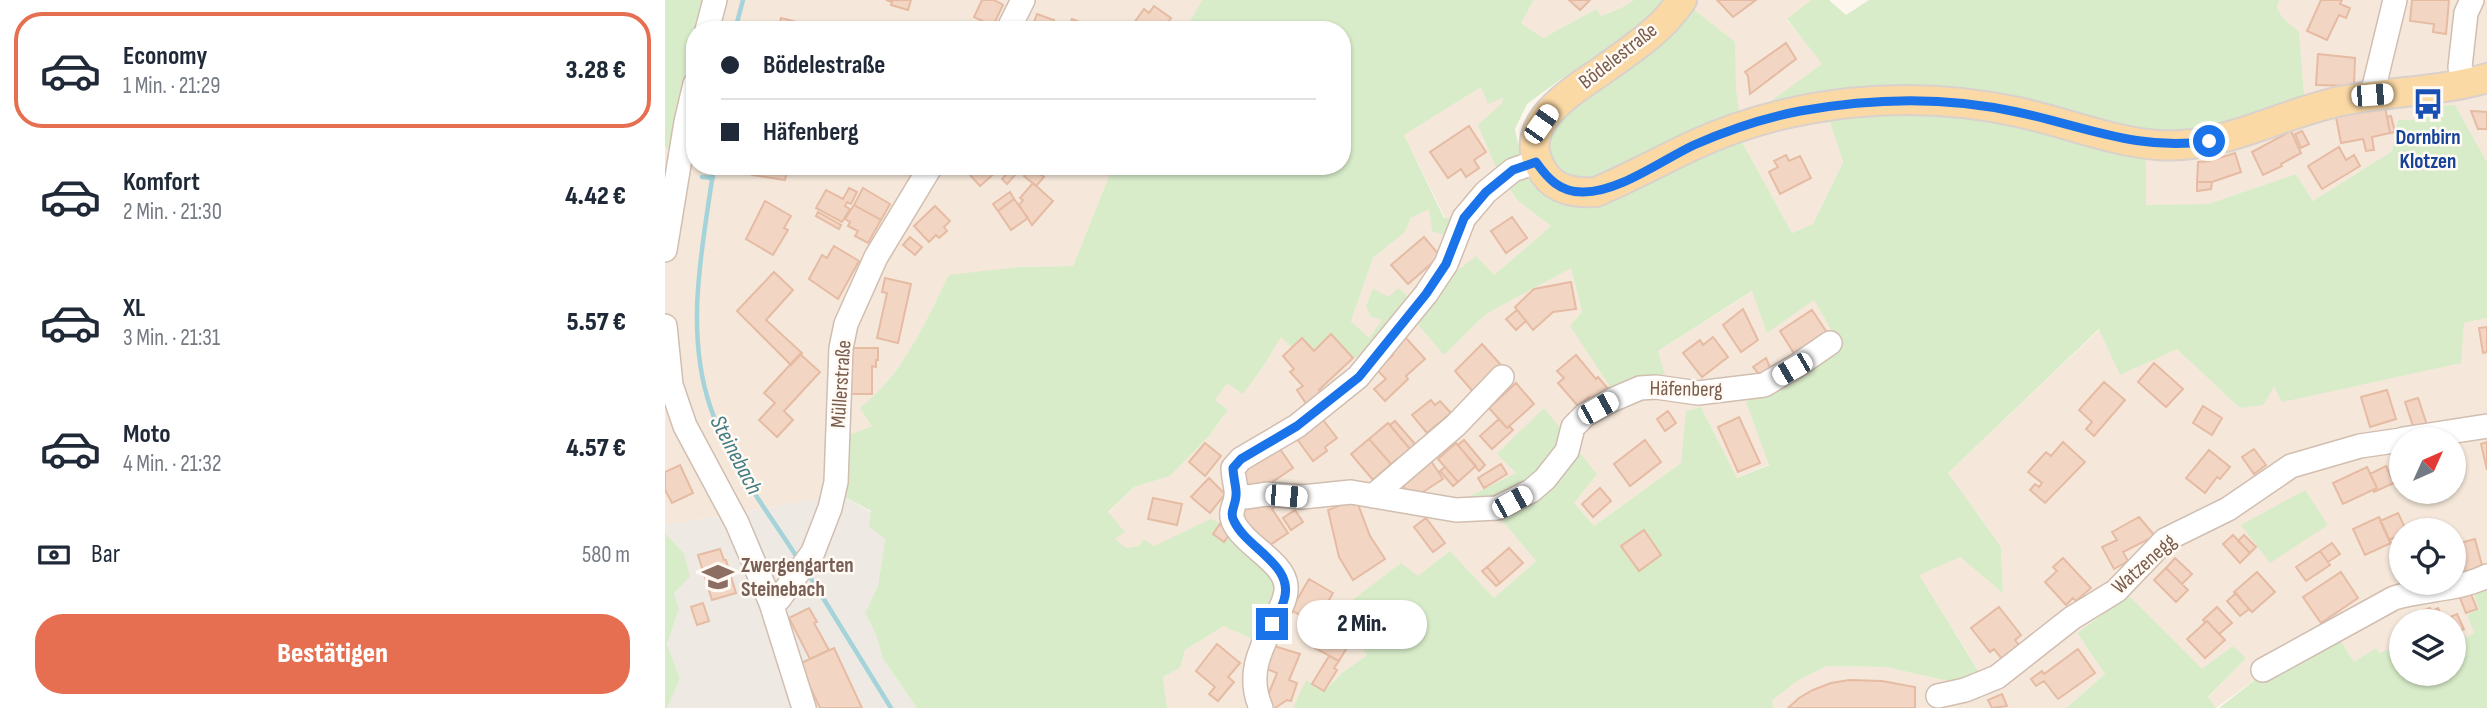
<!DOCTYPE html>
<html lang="de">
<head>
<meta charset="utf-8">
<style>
	body { margin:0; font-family:"Sofia Sans Condensed",sans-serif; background:#f2f2f3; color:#1f2937; height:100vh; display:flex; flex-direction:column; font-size:26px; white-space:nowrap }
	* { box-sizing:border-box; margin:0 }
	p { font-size:23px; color:#747a83 }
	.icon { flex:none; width:38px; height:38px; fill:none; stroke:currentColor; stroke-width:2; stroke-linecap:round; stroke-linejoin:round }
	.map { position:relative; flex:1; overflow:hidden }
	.drawer { display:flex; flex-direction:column; background:#fff; width:665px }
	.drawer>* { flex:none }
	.banner { position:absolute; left:21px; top:21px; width:665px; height:154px; border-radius:28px; box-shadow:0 2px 5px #0004; display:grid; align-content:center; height:154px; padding:0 35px; background:#fff }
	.needle { width:46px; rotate:45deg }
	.controls { position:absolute; left:1724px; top:427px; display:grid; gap:14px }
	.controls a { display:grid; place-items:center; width:77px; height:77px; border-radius:50%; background:#fff; box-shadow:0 2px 5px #0004; font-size:35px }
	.end { position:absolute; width:32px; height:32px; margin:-16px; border:9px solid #1a73e8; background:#fff; box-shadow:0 0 0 4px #fff }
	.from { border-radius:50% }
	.bubble { position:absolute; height:49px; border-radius:24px; background:#fff; box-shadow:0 2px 5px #0004; font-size:23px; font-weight:800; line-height:49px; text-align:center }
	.car { position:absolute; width:21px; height:42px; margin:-21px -10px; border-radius:9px; box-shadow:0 0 5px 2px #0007; background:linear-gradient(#fff 24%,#345 0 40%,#fff 0 76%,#345 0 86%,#fff 0) }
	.banner b { display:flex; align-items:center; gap:24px; height:66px; font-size:26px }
	.banner b+b { border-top:2px solid #e0e1e3 }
	.banner i { width:18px; height:18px; background:#1f2937 }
	ul { padding:12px 0 0; list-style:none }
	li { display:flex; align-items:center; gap:21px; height:116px; margin:0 14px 10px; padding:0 21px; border:4px solid transparent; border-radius:28px }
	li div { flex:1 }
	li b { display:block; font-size:26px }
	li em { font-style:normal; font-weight:800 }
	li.on { border-color:#e76f51 }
	li>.icon { width:63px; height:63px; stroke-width:1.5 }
	.pay { display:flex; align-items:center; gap:18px; height:77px; padding:0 35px; font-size:26px }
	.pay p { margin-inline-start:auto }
	.button { display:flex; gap:14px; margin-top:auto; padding:14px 35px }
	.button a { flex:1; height:80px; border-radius:28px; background:#e76f51; color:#fff; font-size:28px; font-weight:800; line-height:80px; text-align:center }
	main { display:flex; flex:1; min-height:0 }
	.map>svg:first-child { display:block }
	.residential { fill:#f5e8da; fill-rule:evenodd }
	.industrial { fill:#efe9e4 }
	.green { fill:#d8ecc9 }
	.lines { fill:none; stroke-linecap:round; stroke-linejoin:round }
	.stream { stroke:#a5d3da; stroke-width:4.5 }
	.building { fill:#f3d5c3; stroke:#e6bba3; stroke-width:2 }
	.minor-casing { stroke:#d1beb0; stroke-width:26 }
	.major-casing { stroke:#dad1cd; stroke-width:32 }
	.minor { stroke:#fff; stroke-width:23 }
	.major { stroke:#fbd9a5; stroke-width:28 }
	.route { stroke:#1a73e8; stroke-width:9 }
	.labels { text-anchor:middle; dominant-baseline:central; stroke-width:5; stroke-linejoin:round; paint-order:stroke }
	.street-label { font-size:21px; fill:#7a5c4d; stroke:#fffaf3 }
	.transit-label { font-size:21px; font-weight:bold; fill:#164399; stroke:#fffaf3 }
	.education-label { font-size:21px; font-weight:bold; fill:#785e54; stroke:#fffaf3; text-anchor:start }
	.water-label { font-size:23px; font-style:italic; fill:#437c86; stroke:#fffaf3 }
</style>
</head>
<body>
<main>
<section class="drawer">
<ul>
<li class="on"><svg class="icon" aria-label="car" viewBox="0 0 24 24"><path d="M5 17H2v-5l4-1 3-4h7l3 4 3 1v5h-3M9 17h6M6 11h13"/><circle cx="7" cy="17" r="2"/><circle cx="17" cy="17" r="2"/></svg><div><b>Economy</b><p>1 Min. · 21:29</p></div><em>3.28 €</em></li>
<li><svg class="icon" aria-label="car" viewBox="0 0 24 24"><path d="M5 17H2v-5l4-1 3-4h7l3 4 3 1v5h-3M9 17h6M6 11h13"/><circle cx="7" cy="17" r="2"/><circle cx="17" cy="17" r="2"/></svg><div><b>Komfort</b><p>2 Min. · 21:30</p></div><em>4.42 €</em></li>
<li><svg class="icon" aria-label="car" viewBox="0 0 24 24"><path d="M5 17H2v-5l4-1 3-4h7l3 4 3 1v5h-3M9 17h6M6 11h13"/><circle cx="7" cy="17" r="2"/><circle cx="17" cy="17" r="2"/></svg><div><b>XL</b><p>3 Min. · 21:31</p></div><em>5.57 €</em></li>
<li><svg class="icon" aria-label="car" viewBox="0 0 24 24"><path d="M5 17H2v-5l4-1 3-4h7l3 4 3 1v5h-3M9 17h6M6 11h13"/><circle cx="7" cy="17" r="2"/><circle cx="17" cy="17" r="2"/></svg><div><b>Moto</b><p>4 Min. · 21:32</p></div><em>4.57 €</em></li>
</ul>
<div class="pay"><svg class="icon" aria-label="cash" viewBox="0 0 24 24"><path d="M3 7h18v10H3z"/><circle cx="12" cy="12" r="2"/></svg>Bar<p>580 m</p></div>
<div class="button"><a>Bestätigen</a></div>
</section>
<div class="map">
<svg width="1822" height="708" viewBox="0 0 1822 708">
	<rect width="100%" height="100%" fill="#fdf6ec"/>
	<!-- residential -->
	<path class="residential" d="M39 0H537L520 30H30V166H448L408 266 354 267 284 276 244 354 210 396 196 408 207 426 176 495 0 525V147L6 148 31 21Z
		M869 0H969L956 8 935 16 931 9 878 38 856 23Z
		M1019 0H1146L1122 20 1158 64V100L1178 162 1148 224 1127 233 1076 140 1071 89Z
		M1614 0H1822V162L1790 105 1752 121 1733 120 1727 151 1648 201 1631 174 1543 204 1481 206V136L1639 94 1634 33 1618 18 1612 8Z
		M816 87 838 97 836 104 848 192 853 201 886 226 829 275 779 355 821 314 906 267 917 312 993 351 1088 291 1149 300 1176 345 1104 464 1072 478 1036 407 1022 411 1016 463 929 526 908 503 932 474 878 408 851 473 825 506 871 561 829 598 785 551 702 655 678 672 659 691 641 681 628 708H502L498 677 515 668 520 650 559 626 591 641 489 546 460 548 449 539 443 513 469 487 505 476 544 436 563 410 549 400 563 382 578 393 601 362 616 336 637 338 666 334 699 355 718 319 704 338 686 321 708 258 740 232 746 218 764 208 768 231 782 236 788 217 780 218 739 135Z
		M1822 318V584L1815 609 1802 615 1809 633 1789 643 1788 621H1736L1735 669 1722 651 1689 662 1674 637 1595 676 1551 708 1543 698 1580 658 1568 646 1537 670 1445 608 1412 633 1440 674 1401 708H1108L1106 700 1135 679 1162 666 1220 667 1279 680 1319 679 1253 574 1295 557 1338 592 1336 547 1283 473 1435 329 1512 348 1575 408 1609 387 1799 323ZM1736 439H1788V492H1736ZM1736 530H1788V583H1736Z"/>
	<!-- industrial -->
	<path class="industrial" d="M176 495 206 512 220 539 213 586 200 613 211 635 218 659 252 708H2L15 679 2 644 14 609 8 593 19 553 0 533V525Z"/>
	<!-- green -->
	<path class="green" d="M0 0H39L31 21 6 149 0 147Z
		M537 0H869L856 23 878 38 931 9 936 16 956 8 969 0H1000L968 35 896 79 862 104 850 129 856 157 868 185 891 200 916 207 938 205 1028 158 1076 140 1127 233 1148 224 1178 162 1158 101 1095 109 1157 64 1122 19 1146 0H1164L1181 15 1204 0H1614L1612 8 1618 18 1634 32 1639 94 1633 101 1532 137H1481V205L1543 204 1631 174 1648 201 1727 151 1733 120H1752L1754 107 1790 105 1822 162V318L1799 323 1796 363 1617 402 1609 387 1598 405 1575 408 1512 349 1455 375 1434 329 1283 473 1336 547 1338 593 1295 557 1254 575 1319 680H1279L1220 667 1162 666 1135 679 1107 700 1108 708H628L641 680 659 691 678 672 702 655 672 612 736 563 753 576 785 551 829 598 871 561 825 506 792 503 851 473 832 454 879 408 932 474 909 503 929 526 1016 463 1021 411 1036 407 1072 478 1104 465 1081 402 1175 345 1149 300 1102 333 1087 291 993 351 1000 375 950 394 905 326 917 312 906 268 821 314 779 355 750 321 782 279 811 256 829 275 886 226 853 201 833 172 813 125 836 104 838 98 823 104 816 87 739 135 779 218 788 217 782 236 767 231 764 209 746 218 740 232 708 258 686 321 704 338 717 320 706 317 701 306 708 289 724 297 733 288 744 297 699 355 688 358 666 335 649 351 637 338 627 348 616 337 601 362 578 394 562 383 550 400 563 410 544 436 505 476 469 487 443 512 460 532 450 539 461 548 474 546 479 539 489 546 546 519 566 528 614 584 591 641 559 626 520 650 515 668 498 677 502 708H252L218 659 211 635 200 613 213 586 220 539 204 527 206 511 176 495 185 435 207 426 195 408C239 373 259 324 284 275L354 267 408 266 448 166H677V30H520Z
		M1024 6 1070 42 1071 89 1075 117 939 180 900 178 886 166 882 135 888 121Z
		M1640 490 1663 525 1605 563 1576 525Z
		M0 533 19 553 25 577 9 593 14 609 2 644 15 679 2 708H0Z
		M1822 584V708H1554L1595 676 1673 636 1689 662 1711 648 1714 653 1722 650 1736 668V674H1788L1789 643 1809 633 1802 615 1814 609 1809 593Z
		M1460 592 1537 669 1568 646 1581 658 1543 697 1551 708H1401L1440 674 1412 633 1445 609V602Z"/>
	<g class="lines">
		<!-- stream -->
		<path class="stream" d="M70 30 78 0
			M49 166C38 244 19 329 45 406 63 461 102 510 133 559
			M37 177 48 178
			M142 572 226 708"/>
	</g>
	<!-- building -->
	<path class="building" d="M221 0H246L243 10 226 5 227 2Z
		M317 0H329L338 5 328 26 309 17Z
		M904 0H925L915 10Z
		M1052 0H1091L1068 17Z
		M1656 0H1677L1675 4 1685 8 1681 18 1674 15 1662 40 1642 31Z
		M1747 0H1784L1781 34 1768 32 1769 24 1745 21Z
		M489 6 506 18 498 30H470L466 27 479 9 484 13Z
		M372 14 389 20 386 28 390 30H366Z
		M116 18 136 23 135 30H113Z
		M407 19 422 25 420 30H403Z
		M167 24H190V30H167Z
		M1121 43 1131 59 1085 94 1083 76 1080 72Z
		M1653 54 1690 58 1689 86 1651 85Z
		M1720 107 1725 133 1707 137 1709 150 1701 151 1698 139 1676 143 1671 117Z
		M1806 111 1822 112V129H1813Z
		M1726 116 1730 132 1725 133 1722 117Z
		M804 126 821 152 809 160 814 168 801 177 796 169 783 178 765 152Z
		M1626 131 1636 153 1616 164 1617 166 1598 175 1587 152Z
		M1637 131 1644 144 1636 148 1630 134Z
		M1674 147 1681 160 1689 155 1695 166 1657 189 1643 166Z
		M1570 153 1576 172 1547 182H1532L1533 162 1545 161Z
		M1121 155 1124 161 1135 156 1146 178 1115 194 1104 172 1113 167 1109 161Z
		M89 166H123L120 180 87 175Z
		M297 166H328L332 171 315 186Z
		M366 167 379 177 371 186 359 176Z
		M345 170 350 175 342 184 337 179Z
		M1532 182H1547L1546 189 1532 191Z
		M368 183 388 201 367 225 354 205 358 200 355 198Z
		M184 188 192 192 186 204 182 202 180 206 185 209 177 222 151 208 161 190 178 199Z
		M198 188 225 204 216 220 189 205Z
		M345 192 349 199 333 211 328 204Z
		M349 199 363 218 346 230 333 211Z
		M100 201 126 216 119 228 123 230 108 255 81 239Z
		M189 205 216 220 203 243 190 236 193 231 183 226 185 222 180 219Z
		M270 206 285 221 279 227 282 231 274 238 271 235 264 242 249 226Z
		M153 212 176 225 174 229 151 216Z
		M847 217 862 238 841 253 826 231Z
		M245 237 257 247 250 255 238 245Z
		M759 237 775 256 743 284 726 265Z
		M169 246 194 261 173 299 144 279 157 255 162 258Z
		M109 272 128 290 101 320 137 353 126 365 72 311Z
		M220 278 246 284 233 343 212 338 222 293 217 292Z
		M906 282 911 309 888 312 868 330 850 307 869 289Z
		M1078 309 1093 340 1076 352 1058 325Z
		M852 310 861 321 851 330 841 319Z
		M1147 310 1163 334 1130 355 1115 331Z
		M1822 327V352L1818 353 1814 328Z
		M666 334 688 358 654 390 659 397 644 408 632 390 638 386 625 372 629 369 618 356 637 338 649 351Z
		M740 337 760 359 741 376 743 379 720 401 709 389 721 379 712 370 728 355 725 351Z
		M1048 337 1063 357 1037 377 1018 353 1035 340 1038 345Z
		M817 344 836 365 809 393 790 371Z
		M185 348H213V360H211V367L207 366V394H186V399H179Z
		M135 354 155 372 119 411 128 420 112 437 94 420 110 403 99 393Z
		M911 355 931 379 933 377 944 390 929 403 924 397 913 406 893 383 899 378 892 371Z
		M1101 358 1106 370 1097 378 1088 367Z
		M1489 363 1518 389 1501 407 1473 382Z
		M1439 382 1460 400 1429 436 1421 429 1427 422 1414 410Z
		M851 383 869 404 842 428 824 408Z
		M1722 390 1731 419 1705 427 1696 397Z
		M1753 398 1762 425 1749 429 1740 402Z
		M766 400 770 405 775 401 786 413 762 433 747 415Z
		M1538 406 1557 418 1547 435 1528 423Z
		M1003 411 1011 423 1000 431 992 419Z
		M655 416 672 438 660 447 662 451 648 461 629 435Z
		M1074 417 1095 463 1073 472 1053 427Z
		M834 419 842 428 844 426 848 430 827 449 815 436Z
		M730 421 750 444 745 449 725 425Z
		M723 423 745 449 726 464 704 439Z
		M704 439 726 464 708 480 686 454Z
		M799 440 820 465 814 471 793 445Z
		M980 440 996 462 965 486 949 464Z
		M1398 442 1420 462 1380 503 1365 490 1370 484 1374 487 1377 483 1363 472 1381 452 1386 456Z
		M1822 442V470L1816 444Z
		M540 443 556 456 540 476 524 462Z
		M611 443 628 468 591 493H588L572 470Z
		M791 443 811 466 793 482 773 459Z
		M1589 449 1601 465 1589 474 1577 457Z
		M1544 450 1565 467 1555 479 1552 477 1540 493 1521 478Z
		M766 461 778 479 747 499 735 481Z
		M836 464 842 474 819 488 813 478Z
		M15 465 28 493 7 503 0 490V472Z
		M1721 466 1729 483 1709 492 1708 490 1712 488 1705 474Z
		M780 467 793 482 788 486 775 471Z
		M1702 467 1712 488 1678 504 1668 483Z
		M544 478 560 494 545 513 526 497Z
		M935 488 946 501 928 517 917 504Z
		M603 496 610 507 607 509 623 533 596 551 570 513Z
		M488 498 517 504 512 525 483 519Z
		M691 499 705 536 720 559 688 580 674 557 663 510Z
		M630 510 638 522 626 530 618 518Z
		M1733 513 1741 530H1736V535L1724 540 1715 521Z
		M1474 517 1490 536 1458 552 1463 561 1449 569 1437 547 1452 540 1447 532Z
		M1714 517 1726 543 1700 555 1688 529Z
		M761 518 780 543 768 552 749 527Z
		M555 524 566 532 559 542 548 534Z
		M979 530 996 555 974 571 956 546Z
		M1568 535 1585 553 1575 563 1558 544Z
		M1579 535 1591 547 1585 553 1573 541Z
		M1810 539 1818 569 1788 576V545Z
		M1667 543 1675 554 1663 562 1655 551Z
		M844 548 858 563 835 583 822 567Z
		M55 549 59 560H61L71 593 47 600 33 555Z
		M1655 551 1665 565 1641 581 1631 567Z
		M1398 558 1426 588 1411 601 1408 598 1401 605 1380 582 1392 571 1388 567Z
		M1510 558 1527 574 1517 584 1501 568Z
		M822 567 835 583 831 586 817 571Z
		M1501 568 1523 590 1511 602 1489 580Z
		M1592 572 1610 592 1587 612 1569 592Z
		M1676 572 1693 598 1656 623 1638 597Z
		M644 579 668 593 650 624 626 610Z
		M1571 593 1584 609 1575 616 1562 601Z
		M1806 594 1812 609 1801 613 1795 598Z
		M38 603 44 621 32 625 26 607Z
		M1334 607 1356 635 1350 640 1354 645 1337 659 1329 649 1325 652 1306 628Z
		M1552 607 1567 623 1554 634 1542 621 1540 623 1538 620Z
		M144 608 152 622 149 623 164 650 145 659 124 618Z
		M1765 608 1767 611 1773 608 1778 620 1792 614 1799 629 1788 634V621H1749L1754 617 1752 613Z
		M1542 621 1560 640 1540 658 1522 639Z
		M662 628 680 639 677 643 683 646 674 661 650 648Z
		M552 644 575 663 563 677 569 682 553 701 544 694 550 687 531 671Z
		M609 646 635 654 624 680 632 683 626 701 622 700 610 708H605L598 697 604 693 612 673 602 669Z
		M169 648 197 708H155L134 664Z
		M1413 649 1430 673 1393 699 1379 681 1371 686 1366 679 1377 671 1379 674Z
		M664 656 674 661 669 668 672 670 659 691 647 684Z
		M1184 680 1217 681 1250 687V708H1123L1134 698 1148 690 1166 683Z
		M1337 694 1342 706 1327 708 1323 700Z"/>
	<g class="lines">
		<defs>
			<path id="minor" d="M42 30 50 0
				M343 30 358 0
				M1801 84 1795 67 1801 13 1807 0
				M1707 95 1730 0
				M0 250 21 122 30 84
				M0 326 6 385 20 426 72 523 106 603 139 708
				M1738 439 1822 426
				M572 494 582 497 602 494 637 497 686 492 791 510 832 508 866 491 880 479 902 451 908 427 920 415 947 400 975 388 991 387 1033 393 1099 385 1133 365 1165 343
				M708 496 791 425 837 377
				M106 603 114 599 148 552 165 508 171 482 176 348 181 324 211 257 266 166
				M1598 670 1729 598C1759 589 1794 590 1822 576
				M1273 696 1300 690 1332 677 1407 618 1451 591 1500 540 1563 509 1626 466 1695 446 1736 440
				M596 708C581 674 596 648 611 617 616 608 622 597 621 586 619 561 579 546 568 521 564 511 571 504 571 495 572 490 568 476 568 468L576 459 632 426 693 377 761 294 781 264 799 218 821 192 848 170 871 162"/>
			<path id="major" d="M1017 0C1008 13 993 29 980 39 965 51 949 62 932 74 901 95 848 128 879 173 891 191 911 193 931 192 964 178 995 161 1027 146 1076 123 1130 109 1184 103 1240 97 1298 100 1353 112 1399 122 1445 141 1492 145 1556 150 1614 114 1676 101 1724 91 1775 92 1822 78"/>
		</defs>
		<!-- minor casing -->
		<use href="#minor" class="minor-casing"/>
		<!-- major casing -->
		<use href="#major" class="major-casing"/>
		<!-- minor -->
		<use href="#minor" class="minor"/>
		<!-- major -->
		<use href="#major" class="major"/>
	</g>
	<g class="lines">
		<!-- route -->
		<path class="route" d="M607 624C611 616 617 608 619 600 630 565 582 549 569 521 564 512 571 505 571 495 572 490 568 476 568 468L576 459 632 426 694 377 761 294 781 264 799 218 821 192 848 170 871 162C883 179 895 192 917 192 953 193 997 160 1029 145 1063 130 1099 118 1135 111 1207 98 1280 96 1352 112 1418 126 1475 152 1544 141"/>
	</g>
	<!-- icons -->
	<defs>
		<symbol id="bus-bare" viewBox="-9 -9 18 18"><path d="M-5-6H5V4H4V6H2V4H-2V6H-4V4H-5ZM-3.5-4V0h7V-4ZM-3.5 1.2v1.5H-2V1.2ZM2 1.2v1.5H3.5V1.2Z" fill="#1a4fb4" stroke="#fffaf3" stroke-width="2.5" paint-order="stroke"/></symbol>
		<symbol id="school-bare" viewBox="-9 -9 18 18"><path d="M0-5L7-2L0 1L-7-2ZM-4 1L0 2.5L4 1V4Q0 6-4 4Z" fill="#8d6e63" stroke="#fffaf3" stroke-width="2.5" paint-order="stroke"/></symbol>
	</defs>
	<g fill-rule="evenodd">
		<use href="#bus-bare" x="1741" y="82" width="44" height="44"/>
		<use href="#school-bare" x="31" y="555" width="44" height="44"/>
	</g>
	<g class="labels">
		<!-- street labels -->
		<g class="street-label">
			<text transform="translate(953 56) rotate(-38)">Bödelestraße</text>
			<text transform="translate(176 384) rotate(-86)">Müllerstraße</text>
			<text transform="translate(1021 389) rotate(1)">Häfenberg</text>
			<text transform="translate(1479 564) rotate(-42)">Watzenegg</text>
		</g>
		<!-- transit labels -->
		<g class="transit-label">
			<text x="1763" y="137">Dornbirn<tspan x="1763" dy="24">Klotzen</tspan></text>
		</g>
		<!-- education labels -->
		<g class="education-label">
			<text x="76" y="565">Zwergengarten<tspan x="76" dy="24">Steinebach</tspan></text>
		</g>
		<!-- water labels -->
		<g class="water-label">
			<text transform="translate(71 455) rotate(62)">Steinebach</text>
		</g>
	</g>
</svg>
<div class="controls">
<a><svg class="needle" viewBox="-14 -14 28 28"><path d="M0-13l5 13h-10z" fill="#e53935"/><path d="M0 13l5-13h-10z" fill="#747a83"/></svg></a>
<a><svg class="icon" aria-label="locate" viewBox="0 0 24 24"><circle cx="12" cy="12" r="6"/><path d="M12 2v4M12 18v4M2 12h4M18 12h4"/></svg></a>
<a><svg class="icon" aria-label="layers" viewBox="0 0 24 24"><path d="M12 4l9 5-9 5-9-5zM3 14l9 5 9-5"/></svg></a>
</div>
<i class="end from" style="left:1544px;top:141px"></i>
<i class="end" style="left:607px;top:624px"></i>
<div class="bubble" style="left:632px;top:600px;width:130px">2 Min.</div>
<i class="car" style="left:1707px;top:95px;rotate:85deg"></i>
<i class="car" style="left:876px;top:124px;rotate:35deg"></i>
<i class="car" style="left:1127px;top:369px;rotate:240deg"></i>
<i class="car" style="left:933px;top:408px;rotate:61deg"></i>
<i class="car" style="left:621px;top:496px;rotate:95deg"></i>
<i class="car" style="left:847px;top:502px;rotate:61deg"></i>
<div class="banner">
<b><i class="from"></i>Bödelestraße</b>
<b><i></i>Häfenberg</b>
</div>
</div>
</main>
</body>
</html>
